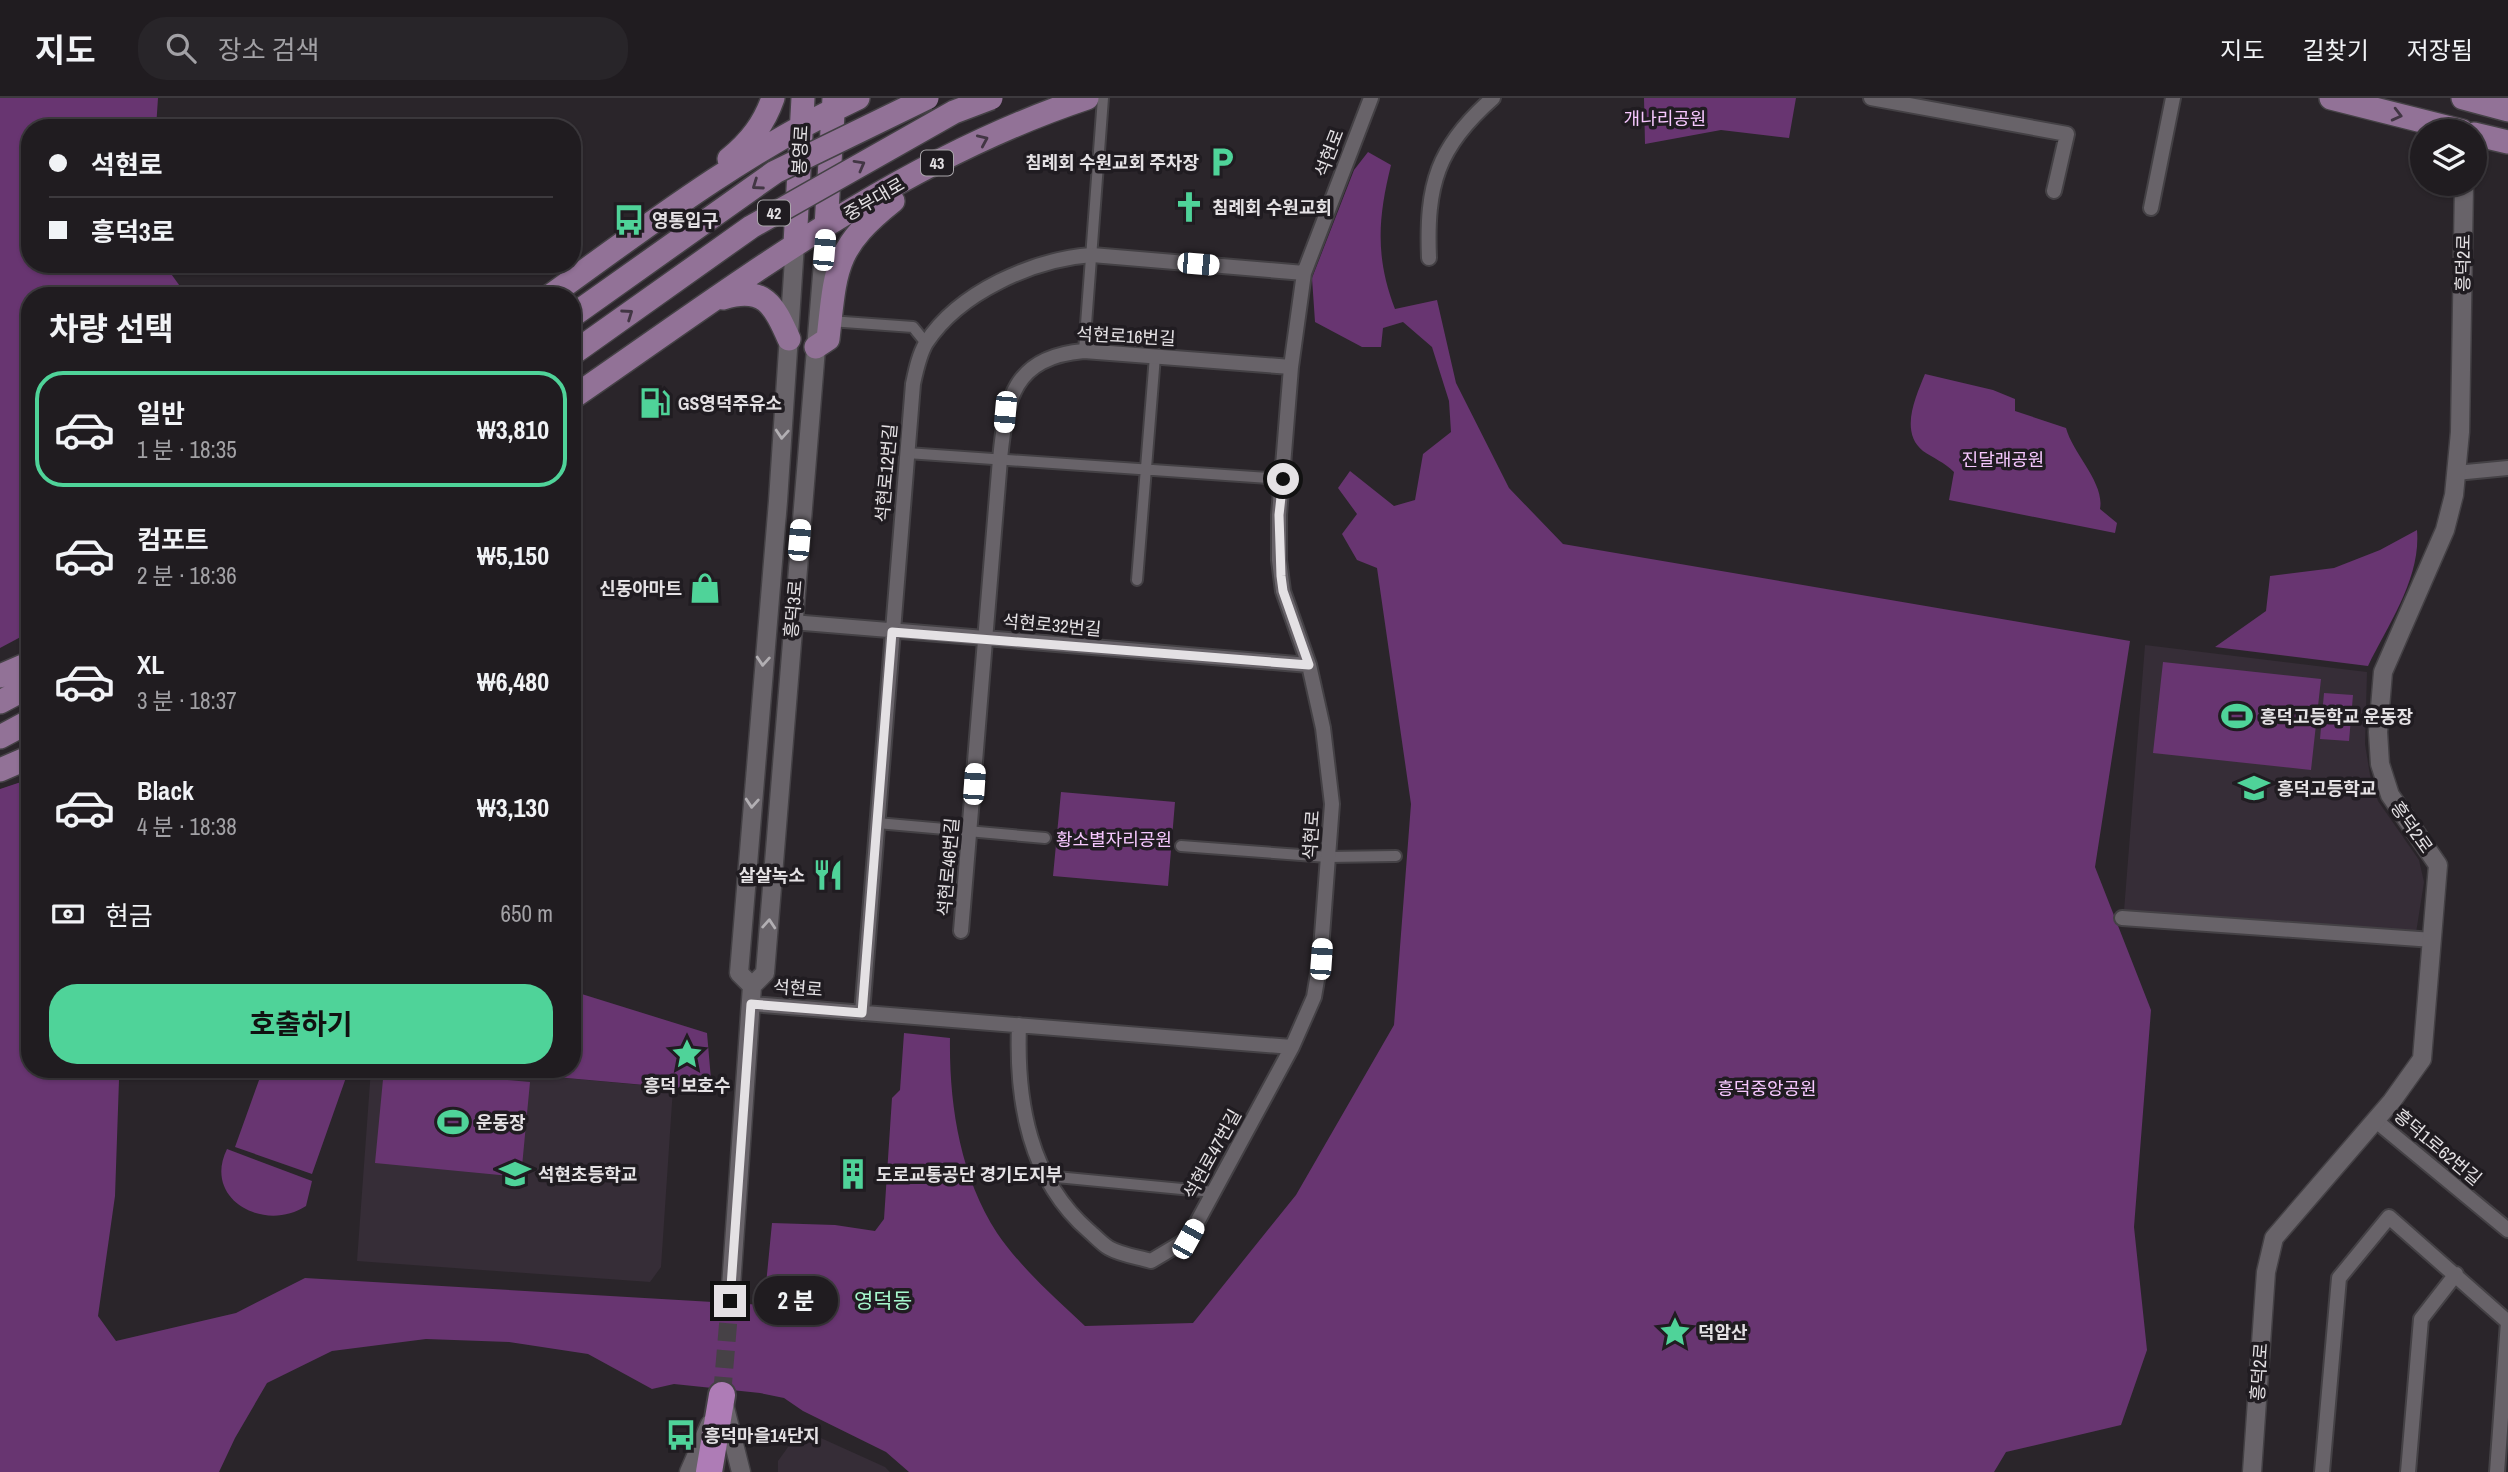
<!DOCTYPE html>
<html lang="ko">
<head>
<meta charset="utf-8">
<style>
	body { margin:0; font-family:"Archivo Narrow","Noto Sans KR",sans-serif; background:#282529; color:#f1f3f6; height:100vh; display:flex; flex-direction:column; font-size:26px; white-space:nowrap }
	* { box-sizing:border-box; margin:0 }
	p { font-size:23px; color:#a2a1a5 }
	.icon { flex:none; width:38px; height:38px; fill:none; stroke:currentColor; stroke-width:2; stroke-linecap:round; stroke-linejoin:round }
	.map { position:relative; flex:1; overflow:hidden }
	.sheet { position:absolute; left:21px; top:189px; width:560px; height:791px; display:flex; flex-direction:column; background:#201c20; border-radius:28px; box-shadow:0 2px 5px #0004,0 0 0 2px #3d3a3e }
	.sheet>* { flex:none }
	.top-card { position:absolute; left:21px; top:21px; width:560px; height:154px; border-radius:28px; box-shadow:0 2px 5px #0004,0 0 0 2px #3d3a3e; display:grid; align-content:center; height:154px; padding:0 28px; background:#201c20 }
	.tools { position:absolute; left:2410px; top:21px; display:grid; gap:14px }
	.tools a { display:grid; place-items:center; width:77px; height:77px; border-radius:50%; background:#201c20; box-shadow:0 2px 5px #0004,0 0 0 2px #3d3a3e; font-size:35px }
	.end { position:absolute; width:32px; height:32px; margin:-16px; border:9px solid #e4e1e4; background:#111; box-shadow:0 0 0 4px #111 }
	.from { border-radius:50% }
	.bubble { position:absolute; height:49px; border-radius:24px; background:#201c20; box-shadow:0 2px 5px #0004,0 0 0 2px #3d3a3e; font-size:23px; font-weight:700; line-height:49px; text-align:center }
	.car { position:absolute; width:21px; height:42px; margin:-21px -10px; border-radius:9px; box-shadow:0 0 5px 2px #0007; background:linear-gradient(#fff 24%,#345 0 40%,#fff 0 76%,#345 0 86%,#fff 0) }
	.top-card b { display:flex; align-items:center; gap:24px; height:66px; font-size:26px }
	.top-card b+b { border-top:2px solid #3d3a3e }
	.top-card i { width:18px; height:18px; background:#f1f3f6 }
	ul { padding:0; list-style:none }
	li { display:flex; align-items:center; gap:21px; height:116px; margin:0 14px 10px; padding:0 14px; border:4px solid transparent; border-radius:28px }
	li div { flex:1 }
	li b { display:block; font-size:26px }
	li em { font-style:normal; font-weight:700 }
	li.on { border-color:#4fd399 }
	li>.icon { width:63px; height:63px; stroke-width:1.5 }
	h2 { padding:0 28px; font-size:32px; line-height:84px }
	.pay { display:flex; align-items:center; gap:18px; height:77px; padding:0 28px; font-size:26px }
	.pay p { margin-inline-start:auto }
	.action { display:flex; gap:14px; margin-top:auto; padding:14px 28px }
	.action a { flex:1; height:80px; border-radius:28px; background:#4fd399; color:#111; font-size:28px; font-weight:700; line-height:80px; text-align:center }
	header { display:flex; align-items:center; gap:42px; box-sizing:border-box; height:98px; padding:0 35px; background:#201c20; border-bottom:2px solid #3d3a3e }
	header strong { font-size:33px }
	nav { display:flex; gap:38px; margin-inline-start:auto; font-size:24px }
	.search { width:490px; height:63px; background:#282529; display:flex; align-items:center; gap:18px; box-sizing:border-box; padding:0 24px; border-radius:28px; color:#a2a1a5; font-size:26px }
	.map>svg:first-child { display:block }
	.built { fill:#362d37 }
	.green { fill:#683571 }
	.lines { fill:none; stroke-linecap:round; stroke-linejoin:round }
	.tertiary-tunnel { stroke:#464146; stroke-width:18; stroke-dasharray:18 9; stroke-linecap:butt }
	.pedestrian-casing { stroke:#444145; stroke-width:14 }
	.minor-casing { stroke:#444145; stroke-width:18 }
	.tertiary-casing { stroke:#444145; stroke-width:21 }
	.primary-casing { stroke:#444145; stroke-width:26 }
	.motorway-casing { stroke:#444145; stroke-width:30 }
	.pedestrian { stroke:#686369; stroke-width:10 }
	.minor { stroke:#686369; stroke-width:14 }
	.tertiary { stroke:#686369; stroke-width:18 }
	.primary { stroke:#927297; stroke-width:23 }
	.motorway { stroke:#ae7cb6; stroke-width:26 }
	.primary-bridge-casing { stroke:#444145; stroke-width:26; stroke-linecap:butt }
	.primary-bridge { stroke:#927297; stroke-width:23 }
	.oneway { stroke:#423644 }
	.oneway2 { stroke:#b2afb3 }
	.route { stroke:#e4e1e4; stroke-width:9 }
	.labels { text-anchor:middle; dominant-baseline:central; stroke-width:7; stroke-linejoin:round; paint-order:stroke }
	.shield { fill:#201c21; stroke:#a9a6aa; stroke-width:2 }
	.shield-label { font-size:16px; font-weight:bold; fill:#e4e1e4 }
	.park-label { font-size:18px; fill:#f7c8ff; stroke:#201c21 }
	.street-label { font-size:18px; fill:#e4e1e4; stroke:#201c21 }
	.poi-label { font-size:18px; font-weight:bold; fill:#e4e1e4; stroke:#201c21; text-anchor:start }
	.quarter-label { font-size:21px; fill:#a6f8cd; stroke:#201c21 }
</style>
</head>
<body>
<header>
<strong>지도</strong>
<div class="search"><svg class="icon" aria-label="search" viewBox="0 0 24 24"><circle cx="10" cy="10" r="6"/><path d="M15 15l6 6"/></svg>장소 검색</div>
<nav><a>지도</a><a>길찾기</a><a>저장됨</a></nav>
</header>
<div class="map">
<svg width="2508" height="1374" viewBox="0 0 2508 1374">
	<rect width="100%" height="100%" fill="#2a252a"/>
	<!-- built -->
	<path class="built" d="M2145 547 2367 574 2365 646 2370 677 2378 703 2419 762 2424 784 2416 835 2124 813Z
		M371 971H466L673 990 661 1169 650 1184 357 1163Z
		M801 1331 885 1369 890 1374H778V1363Z"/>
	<!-- green -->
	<path class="green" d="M0 0H158L156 30H30V166H164L187 198H30V534L0 550Z
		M1644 0H1796L1789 40 1721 32 1645 46Z
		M1368 54 1391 67C1378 120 1375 159 1395 211L1437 202 1456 285 1509 390 1563 446 2130 543 2095 769 2151 912 2134 1129 2147 1252 2121 1327 2006 1354 1994 1374H909L886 1354 803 1313 784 1300 760 1295 674 1286 652 1291 588 1256 509 1244 426 1241 332 1253 267 1285 235 1340 219 1374H0V691L30 681V971H111L119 982 115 1098 98 1218 116 1243 236 1215 305 1180 764 1207 772 1125 835 1127 875 1133 884 1121 892 1000 900 992 904 935 950 940C949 1006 960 1078 997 1135 1021 1170 1054 1199 1085 1228L1193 1225 1296 1097 1394 927 1411 706 1377 470 1357 462 1342 436 1357 416 1338 390 1350 373 1394 408 1415 402 1423 356 1451 334 1449 303 1432 249 1403 224 1383 230 1381 249H1362L1315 224 1312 180 1354 72Z
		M1925 276 1993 292 2015 301V313L2066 330C2073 356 2105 385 2100 411L2117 425 2115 435 1949 402 1954 374C1944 364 1933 360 1923 353 1899 334 1916 298 1925 276Z
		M2417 432C2421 480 2389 525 2368 568L2215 549 2266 513 2270 478 2334 470 2380 452Z
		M2163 564 2321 581 2311 672 2153 655Z
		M2324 595 2353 597 2349 643 2320 641Z
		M1061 694 1175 704 1168 788 1053 778Z
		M572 893 707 935 712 993 466 971H572Z
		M263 971H349L312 1076 235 1049Z
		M384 971 530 984 521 1079 375 1065Z
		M227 1051 312 1083 306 1108C265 1135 202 1102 227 1051Z"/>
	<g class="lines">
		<!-- tertiary-tunnel -->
		<path class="tertiary-tunnel" d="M722 1297 730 1203"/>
		<defs>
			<path id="pedestrian" d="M830 223 913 229 926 245
				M1084 253 1103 0
				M907 355 1283 381
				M1137 482 1155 258
				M877 725 1045 740
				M1181 748 1328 759 1396 758
				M1046 1078 1213 1094"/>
			<path id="minor" d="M1871 0 2067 36 2054 93
				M2151 110 2173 0
				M1429 160C1426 87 1437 49 1493 0
				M2456 375 2508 370
				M792 524 1309 567
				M2122 820 2433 842
				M961 833 1000 361C1006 301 1013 259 1084 253L1291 269
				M751 906 1292 949 1314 899 1320 864 1332 706 1323 630 1309 567 1283 493 1279 462V417L1291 269 1304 175 1371 0
				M862 915 913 286C916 272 919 257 926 245 959 194 1034 161 1092 157L1304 175
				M1019 927C1016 1003 1029 1081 1089 1133 1095 1138 1102 1146 1109 1150 1121 1157 1138 1159 1151 1163L1188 1141 1292 949
				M2375 1022 2508 1132
				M2322 1374 2339 1180 2389 1119 2508 1224
				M2408 1374 2421 1221 2456 1176
				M2497 1374 2508 1224"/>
			<path id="tertiary" d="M752 888 739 875 778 403 795 146
				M730 1203 752 888 765 875 826 128
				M724 1306 741 1374
				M689 1374 710 1326
				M2252 1374 2266 1174 2274 1140 2392 1003 2422 961 2438 767 2390 697 2380 666 2378 634 2383 574 2445 432 2454 397 2460 334 2464 86"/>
			<path id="primary" d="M2331 0 2462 33
				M2463 0 2508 12
				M2474 36 2508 44
				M729 61C750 44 764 26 773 0
				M826 128 834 0
				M795 146 803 0
				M550 198C648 127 747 52 858 0
				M723 200C764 187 774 207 789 241
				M816 249 828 241C836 170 834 150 893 103
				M572 300C735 188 897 63 1087 0
				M0 578 30 565
				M0 604 30 588
				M0 639 30 623
				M0 672 30 659"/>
			<path id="motorway" d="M709 1374 722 1297"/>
		</defs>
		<!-- pedestrian casing -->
		<use href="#pedestrian" class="pedestrian-casing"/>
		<!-- minor casing -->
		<use href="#minor" class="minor-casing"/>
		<!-- tertiary casing -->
		<use href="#tertiary" class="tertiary-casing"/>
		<!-- primary casing -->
		<use href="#primary" class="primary-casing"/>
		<!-- motorway casing -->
		<use href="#motorway" class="motorway-casing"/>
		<!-- pedestrian -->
		<use href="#pedestrian" class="pedestrian"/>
		<!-- minor -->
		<use href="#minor" class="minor"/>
		<!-- tertiary -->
		<use href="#tertiary" class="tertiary"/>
		<!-- primary -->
		<use href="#primary" class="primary"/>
		<!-- motorway -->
		<use href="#motorway" class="motorway"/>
		<defs>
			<path id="primary-bridge" d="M572 218 775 74 927 0
				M572 256 751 129 954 14 991 0"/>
		</defs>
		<!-- primary-bridge casing -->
		<use href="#primary-bridge" class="primary-bridge-casing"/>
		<!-- primary-bridge -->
		<use href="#primary-bridge" class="primary-bridge"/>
	</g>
	<!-- one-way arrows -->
	<defs><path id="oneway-chevron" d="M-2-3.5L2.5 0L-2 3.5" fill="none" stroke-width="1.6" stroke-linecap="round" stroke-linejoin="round" transform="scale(1.75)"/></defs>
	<g class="oneway">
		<use href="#oneway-chevron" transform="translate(2397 17) rotate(14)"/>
		<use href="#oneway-chevron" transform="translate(983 42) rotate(-24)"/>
		<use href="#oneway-chevron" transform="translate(860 67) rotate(-29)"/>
		<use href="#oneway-chevron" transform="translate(757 87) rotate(145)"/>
		<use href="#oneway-chevron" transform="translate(628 216) rotate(-35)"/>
	</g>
	<g class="oneway2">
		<use href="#oneway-chevron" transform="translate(782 336) rotate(94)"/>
		<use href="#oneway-chevron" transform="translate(763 563) rotate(94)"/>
		<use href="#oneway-chevron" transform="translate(752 705) rotate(94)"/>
		<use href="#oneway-chevron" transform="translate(769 826) rotate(-86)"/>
	</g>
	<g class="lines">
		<!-- route -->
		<path class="route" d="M730 1203 751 906 862 915 892 534 1309 567 1283 493 1281 478 1279 417 1283 381"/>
	</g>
	<!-- icons -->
	<defs>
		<symbol id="parking-bare" viewBox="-9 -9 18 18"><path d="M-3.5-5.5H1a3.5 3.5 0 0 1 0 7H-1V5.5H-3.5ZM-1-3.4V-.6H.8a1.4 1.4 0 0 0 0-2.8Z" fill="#4fd399" stroke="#201c21" stroke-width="2.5" paint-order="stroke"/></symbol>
		<symbol id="church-bare" viewBox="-9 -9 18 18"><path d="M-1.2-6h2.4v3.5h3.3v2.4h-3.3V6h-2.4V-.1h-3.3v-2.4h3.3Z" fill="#4fd399" stroke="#201c21" stroke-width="2.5" paint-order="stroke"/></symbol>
		<symbol id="bus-bare" viewBox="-9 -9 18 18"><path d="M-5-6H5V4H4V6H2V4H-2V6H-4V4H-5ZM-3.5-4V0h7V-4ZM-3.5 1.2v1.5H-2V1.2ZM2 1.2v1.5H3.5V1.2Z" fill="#4fd399" stroke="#201c21" stroke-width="2.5" paint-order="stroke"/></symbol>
		<symbol id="fuel-bare" viewBox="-9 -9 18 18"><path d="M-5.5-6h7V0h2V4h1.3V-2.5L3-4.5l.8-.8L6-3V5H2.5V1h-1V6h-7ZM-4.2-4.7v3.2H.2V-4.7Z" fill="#4fd399" stroke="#201c21" stroke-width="2.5" paint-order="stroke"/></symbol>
		<symbol id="shop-bare" viewBox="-9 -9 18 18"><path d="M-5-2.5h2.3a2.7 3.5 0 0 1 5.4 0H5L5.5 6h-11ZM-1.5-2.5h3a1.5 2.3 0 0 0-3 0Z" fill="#4fd399" stroke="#201c21" stroke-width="2.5" paint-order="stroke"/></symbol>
		<symbol id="stadium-bare" viewBox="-9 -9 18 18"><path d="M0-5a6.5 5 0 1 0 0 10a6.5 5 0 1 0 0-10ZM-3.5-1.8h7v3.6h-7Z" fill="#4fd399" stroke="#201c21" stroke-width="2.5" paint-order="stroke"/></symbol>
		<symbol id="school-bare" viewBox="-9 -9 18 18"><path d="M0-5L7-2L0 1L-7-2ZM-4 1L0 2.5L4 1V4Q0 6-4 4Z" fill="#4fd399" stroke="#201c21" stroke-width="2.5" paint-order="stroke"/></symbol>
		<symbol id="restaurant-bare" viewBox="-9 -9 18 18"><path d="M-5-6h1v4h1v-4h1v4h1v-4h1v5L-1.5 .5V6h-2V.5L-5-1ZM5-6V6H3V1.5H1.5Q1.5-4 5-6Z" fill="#4fd399" stroke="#201c21" stroke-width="2.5" paint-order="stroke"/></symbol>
		<symbol id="sight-bare" viewBox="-9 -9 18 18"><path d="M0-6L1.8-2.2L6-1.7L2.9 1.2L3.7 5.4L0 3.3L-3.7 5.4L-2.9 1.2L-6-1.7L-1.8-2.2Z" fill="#4fd399" stroke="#201c21" stroke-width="2.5" paint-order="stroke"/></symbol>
		<symbol id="building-bare" viewBox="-9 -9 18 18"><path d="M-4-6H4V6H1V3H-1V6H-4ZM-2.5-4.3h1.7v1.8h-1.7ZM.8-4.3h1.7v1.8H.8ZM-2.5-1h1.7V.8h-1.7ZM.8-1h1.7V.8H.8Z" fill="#4fd399" stroke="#201c21" stroke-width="2.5" paint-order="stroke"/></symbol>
	</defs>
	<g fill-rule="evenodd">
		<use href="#parking-bare" x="1200" y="42" width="44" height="44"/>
		<use href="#church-bare" x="1167" y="87" width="44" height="44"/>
		<use href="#bus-bare" x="607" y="100" width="44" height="44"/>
		<use href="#fuel-bare" x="633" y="283" width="44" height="44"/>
		<use href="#shop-bare" x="683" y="468" width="44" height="44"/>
		<use href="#stadium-bare" x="2215" y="596" width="44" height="44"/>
		<use href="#school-bare" x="2232" y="668" width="44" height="44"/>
		<use href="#restaurant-bare" x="806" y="755" width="44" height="44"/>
		<use href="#sight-bare" x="665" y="934" width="44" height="44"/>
		<use href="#stadium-bare" x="431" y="1002" width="44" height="44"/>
		<use href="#school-bare" x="493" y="1054" width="44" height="44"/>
		<use href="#building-bare" x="831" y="1054" width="44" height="44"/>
		<use href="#sight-bare" x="1653" y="1212" width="44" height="44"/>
		<use href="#bus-bare" x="659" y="1315" width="44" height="44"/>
	</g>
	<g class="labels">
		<!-- shield labels -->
		<g class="shield">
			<rect x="921" y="52.5" width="32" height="25" rx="5"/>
			<rect x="758" y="102.5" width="32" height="25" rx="5"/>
		</g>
		<g class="shield-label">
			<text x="937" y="65">43</text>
			<text x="774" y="115">42</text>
		</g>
		<!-- park labels -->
		<g class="park-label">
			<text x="1665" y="20">개나리공원</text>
			<text x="2003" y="361">진달래공원</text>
			<text x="1114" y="741">황소별자리공원</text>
			<text x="1767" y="990">흥덕중앙공원</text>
		</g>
		<!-- street labels -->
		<g class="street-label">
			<text transform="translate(800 52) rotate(-87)">봉영로</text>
			<text transform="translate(1329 55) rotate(-69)">석현로</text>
			<text transform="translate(874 101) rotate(-30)">중부대로</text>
			<text transform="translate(2463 165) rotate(-89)">흥덕2로</text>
			<text transform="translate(1126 238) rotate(3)">석현로16번길</text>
			<text transform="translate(886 375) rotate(-85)">석현로12번길</text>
			<text transform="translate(793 511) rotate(-85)">흥덕3로</text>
			<text transform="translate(1052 527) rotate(5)">석현로32번길</text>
			<text transform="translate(2412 729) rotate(55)">흥덕2로</text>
			<text transform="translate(1311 737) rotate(-86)">석현로</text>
			<text transform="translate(948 769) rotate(-85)">석현로46번길</text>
			<text transform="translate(798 890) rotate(4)">석현로</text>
			<text transform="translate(2438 1049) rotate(40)">흥덕1로62번길</text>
			<text transform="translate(1212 1056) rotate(-61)">석현로47번길</text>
			<text transform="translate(2259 1274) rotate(-86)">흥덕2로</text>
		</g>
		<!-- poi labels -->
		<g class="poi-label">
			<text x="1199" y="64" text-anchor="end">침례회 수원교회 주차장</text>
			<text x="1212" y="109">침례회 수원교회</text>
			<text x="652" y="122">영통입구</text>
			<text x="678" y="305">GS영덕주유소</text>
			<text x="682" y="490" text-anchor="end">신동아마트</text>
			<text x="2260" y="618">흥덕고등학교 운동장</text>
			<text x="2277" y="690">흥덕고등학교</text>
			<text x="805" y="777" text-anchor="end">살살녹소</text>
			<text x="687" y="987" text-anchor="middle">흥덕 보호수</text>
			<text x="476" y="1024">운동장</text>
			<text x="538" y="1076">석현초등학교</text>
			<text x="876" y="1076">도로교통공단 경기도지부</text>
			<text x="1698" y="1234">덕암산</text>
			<text x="704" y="1337">흥덕마을14단지</text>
		</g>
		<!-- quarter labels -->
		<g class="quarter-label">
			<text x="883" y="1202">영덕동</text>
		</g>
	</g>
</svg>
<div class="tools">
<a><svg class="icon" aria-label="layers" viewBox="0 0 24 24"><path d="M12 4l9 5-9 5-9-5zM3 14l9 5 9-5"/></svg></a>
</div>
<i class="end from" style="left:1283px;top:381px"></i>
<i class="end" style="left:730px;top:1203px"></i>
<div class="bubble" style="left:754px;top:1178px;width:84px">2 분</div>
<i class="car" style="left:824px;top:152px;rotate:5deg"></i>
<i class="car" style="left:1198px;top:166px;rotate:95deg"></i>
<i class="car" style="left:1005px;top:314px;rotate:185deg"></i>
<i class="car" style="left:799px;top:442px;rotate:5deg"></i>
<i class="car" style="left:974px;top:686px;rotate:4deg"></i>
<i class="car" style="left:1321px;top:861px;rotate:4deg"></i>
<i class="car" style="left:1188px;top:1141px;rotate:29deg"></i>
<div class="top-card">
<b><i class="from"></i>석현로</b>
<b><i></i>흥덕3로</b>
</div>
<section class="sheet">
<h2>차량 선택</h2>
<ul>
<li class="on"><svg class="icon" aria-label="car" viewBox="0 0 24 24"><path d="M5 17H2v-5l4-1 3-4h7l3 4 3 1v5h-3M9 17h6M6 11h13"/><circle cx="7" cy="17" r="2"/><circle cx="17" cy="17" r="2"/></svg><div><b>일반</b><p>1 분 · 18:35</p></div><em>₩3,810</em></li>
<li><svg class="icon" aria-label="car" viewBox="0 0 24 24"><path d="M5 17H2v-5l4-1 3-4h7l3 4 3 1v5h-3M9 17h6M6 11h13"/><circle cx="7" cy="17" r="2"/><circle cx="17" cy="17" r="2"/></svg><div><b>컴포트</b><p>2 분 · 18:36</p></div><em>₩5,150</em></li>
<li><svg class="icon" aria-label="car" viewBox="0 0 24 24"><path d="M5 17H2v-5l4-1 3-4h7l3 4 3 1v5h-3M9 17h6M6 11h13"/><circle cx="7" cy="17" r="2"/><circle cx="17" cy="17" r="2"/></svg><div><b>XL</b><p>3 분 · 18:37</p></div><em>₩6,480</em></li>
<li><svg class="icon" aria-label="car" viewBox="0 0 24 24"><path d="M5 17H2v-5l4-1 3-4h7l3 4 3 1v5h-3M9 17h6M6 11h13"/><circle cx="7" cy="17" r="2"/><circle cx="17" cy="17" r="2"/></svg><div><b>Black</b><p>4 분 · 18:38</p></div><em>₩3,130</em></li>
</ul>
<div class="pay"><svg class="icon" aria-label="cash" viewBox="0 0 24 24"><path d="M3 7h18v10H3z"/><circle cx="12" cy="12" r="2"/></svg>현금<p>650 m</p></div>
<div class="action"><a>호출하기</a></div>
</section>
</div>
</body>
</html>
